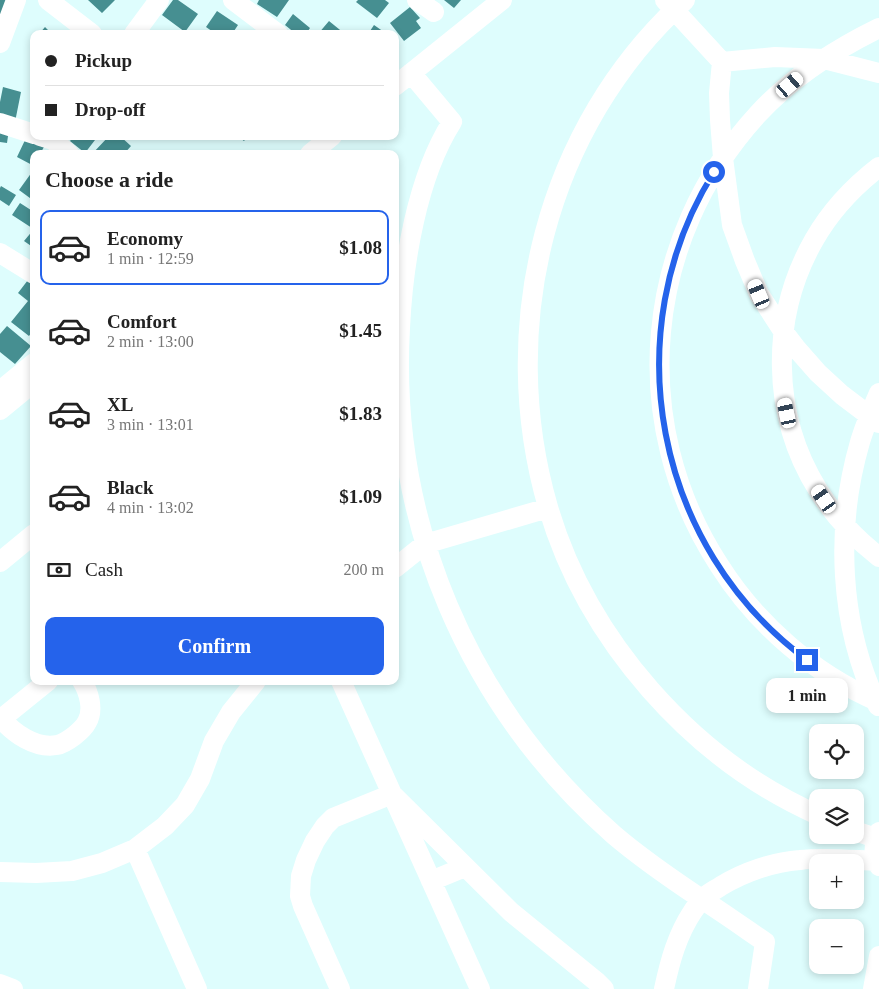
<!DOCTYPE html>
<html lang="en">
<head>
<meta charset="utf-8">
<style>
	body { margin:0; font-family:Georgia,serif; background:#f6f6f6; color:#222; height:100vh; display:flex; flex-direction:column; font-size:19px; white-space:nowrap }
	* { box-sizing:border-box; margin:0 }
	p { font-size:16px; color:#767676 }
	.icon { flex:none; width:28px; height:28px; fill:none; stroke:currentColor; stroke-width:2; stroke-linecap:round; stroke-linejoin:round }
	.map { position:relative; flex:1; overflow:hidden }
	.sheet { position:absolute; left:30px; top:150px; width:369px; height:535px; display:flex; flex-direction:column; background:#fff; border-radius:10px; box-shadow:0 2px 8px #0003 }
	.sheet>* { flex:none }
	.hud { position:absolute; left:30px; top:30px; width:369px; height:110px; border-radius:10px; box-shadow:0 2px 8px #0003; display:grid; align-content:center; height:110px; padding:0 15px; background:#fff }
	.controls { position:absolute; left:809px; top:724px; display:grid; gap:10px }
	.controls a { display:grid; place-items:center; width:55px; height:55px; border-radius:10px; background:#fff; box-shadow:0 2px 8px #0003; font-size:25px }
	.end { position:absolute; width:22px; height:22px; margin:-11px; border:6px solid #2563eb; background:#fff; box-shadow:0 0 0 2px #fff }
	.from { border-radius:50% }
	.bubble { position:absolute; height:35px; border-radius:10px; background:#fff; box-shadow:0 2px 8px #0003; font-size:16px; font-weight:600; line-height:35px; text-align:center }
	.car { position:absolute; width:15px; height:30px; margin:-15px -8px; border-radius:6px; box-shadow:0 0 4px 1px #0007; background:linear-gradient(#fff 24%,#345 0 40%,#fff 0 76%,#345 0 86%,#fff 0) }
	.hud b { display:flex; align-items:center; gap:18px; height:48px; font-size:19px }
	.hud b+b { border-top:1px solid #e0e0e0 }
	.hud i { width:12px; height:12px; background:#222 }
	ul { padding:0; list-style:none }
	li { display:flex; align-items:center; gap:15px; height:75px; margin:0 10px 8px; padding:0 5px; border:2px solid transparent; border-radius:10px }
	li div { flex:1 }
	li b { display:block; font-size:19px }
	li em { font-style:normal; font-weight:600 }
	li.current { border-color:#2563eb }
	li>.icon { width:45px; height:45px; stroke-width:1.5 }
	h2 { padding:0 15px; font-size:22px; line-height:60px }
	.pay { display:flex; align-items:center; gap:12px; height:55px; padding:0 15px; font-size:19px }
	.pay p { margin-inline-start:auto }
	.cta { display:flex; gap:10px; margin-top:auto; padding:10px 15px }
	.cta a { flex:1; height:58px; border-radius:10px; background:#2563eb; color:#fff; font-size:20px; font-weight:600; line-height:58px; text-align:center }
	.map>svg:first-child { display:block }
	.building { fill:#468f91 }
	.lines { fill:none; stroke-linecap:round; stroke-linejoin:round }
	.minor { stroke:#fff; stroke-width:20 }
	.route { stroke:#2563eb; stroke-width:6 }
</style>
</head>
<body>
<div class="map">
<svg width="879" height="989" viewBox="0 0 879 989">
	<rect width="100%" height="100%" fill="#defdfd"/>
	<!-- building -->
	<path class="building" d="M0 0H9L0 21Z
		M88 0H115L102 13Z
		M173 0H178L198 14 185 32 162 15Z
		M259 0H289L277 17 257 4Z
		M358 0H385L389 3 377 18 356 2Z
		M444 0H461L454 8Z
		M410 7 420 18 416 21 421 28 404 41 390 23Z
		M217 11 238 25 232 34H216L206 27Z
		M293 14 310 28 306 34H296L285 25Z
		M329 21 345 34H318Z
		M374 25 384 32 383 34H368Z
		M45 27 52 34H39Z
		M3 87 21 92 15 122 0 118V102Z
		M0 128 9 129 7 143 0 142Z
		M74 136H90L95 140 85 153 70 141Z
		M109 136H120L131 146 124 154H92Z
		M237 136H248L244 141Z
		M26 138 44 147 40 154H34V166L17 157Z
		M32 172 34 173V201L19 190Z
		M1 186 16 195 9 206 0 200V188Z
		M20 203 34 212V225L32 228 12 215Z
		M34 229V248L24 241Z
		M28 280 34 284V329L29 336 11 322 28 301 18 293Z
		M7 326 31 346 15 364 0 352V334Z"/>
	<g class="lines">
		<!-- minor -->
		<path class="minor" d="M48 0 92 34
			M233 0 278 34
			M417 0 434 12
			M665 0 722 62 719 93 720 120 723 158 732 225 745 261 759 294 783 331 796 348 818 373 842 395 879 423
			M685 0C545 127 496 328 548 507 587 640 692 759 818 815
			M879 28C834 50 792 77 758 114 643 239 627 423 719 565 757 625 814 674 879 702
			M134 34 159 0
			M0 43 16 0
			M722 62 775 57 824 59 879 73
			M411 73 452 122C417 177 403 263 400 328 389 522 468 706 614 835 641 858 670 878 700 898 722 912 743 927 765 942L758 989
			M395 86 502 0
			M0 123 34 134
			M40 136 53 140 69 154
			M310 154 332 136
			M879 167C853 187 830 212 814 240 770 317 771 415 818 490 834 516 855 538 879 557
			M0 253 34 274
			M0 391 34 363
			M0 410 34 382
			M0 562 34 534
			M395 568 425 544 548 508
			M341 681 480 989
			M878 706C839 625 835 528 860 442 865 425 872 409 879 393
			M0 717C13 733 35 749 57 745 63 744 70 739 74 736 79 732 84 728 87 722 94 710 89 692 82 681
			M1 719 48 681
			M855 831 876 838
			M879 832C874 843 872 854 879 866
			M135 849 197 989
			M0 872 36 873 72 871 102 863 135 849 165 826 185 805 200 779 214 741 231 712 256 681
			M431 881 465 867
			M0 984 13 989
			M340 989 303 906 300 896 301 876 306 860 315 841 325 826 333 818 392 794 511 912 597 982 604 989
			M664 989C670 961 677 935 693 911 696 907 699 902 702 899 707 894 715 890 721 886 744 872 773 862 800 860 825 857 852 860 877 861
			M873 989 879 956"/>
	</g>
	<g class="lines">
		<!-- route -->
		<path class="route" d="M714 172C614 332 654 547 807 660"/>
	</g>
</svg>
<div class="controls">
<a><svg class="icon" aria-label="locate" viewBox="0 0 24 24"><circle cx="12" cy="12" r="6"/><path d="M12 2v4M12 18v4M2 12h4M18 12h4"/></svg></a>
<a><svg class="icon" aria-label="layers" viewBox="0 0 24 24"><path d="M12 4l9 5-9 5-9-5zM3 14l9 5 9-5"/></svg></a>
<a>+</a>
<a>−</a>
</div>
<i class="end from" style="left:714px;top:172px"></i>
<i class="end" style="left:807px;top:660px"></i>
<div class="bubble" style="left:766px;top:678px;width:82px">1 min</div>
<i class="car" style="left:790px;top:85px;rotate:49deg"></i>
<i class="car" style="left:759px;top:294px;rotate:337deg"></i>
<i class="car" style="left:787px;top:413px;rotate:348deg"></i>
<i class="car" style="left:824px;top:499px;rotate:325deg"></i>
<div class="hud">
<b><i class="from"></i>Pickup</b>
<b><i></i>Drop-off</b>
</div>
<section class="sheet">
<h2>Choose a ride</h2>
<ul>
<li class="current"><svg class="icon" aria-label="car" viewBox="0 0 24 24"><path d="M5 17H2v-5l4-1 3-4h7l3 4 3 1v5h-3M9 17h6M6 11h13"/><circle cx="7" cy="17" r="2"/><circle cx="17" cy="17" r="2"/></svg><div><b>Economy</b><p>1 min · 12:59</p></div><em>$1.08</em></li>
<li><svg class="icon" aria-label="car" viewBox="0 0 24 24"><path d="M5 17H2v-5l4-1 3-4h7l3 4 3 1v5h-3M9 17h6M6 11h13"/><circle cx="7" cy="17" r="2"/><circle cx="17" cy="17" r="2"/></svg><div><b>Comfort</b><p>2 min · 13:00</p></div><em>$1.45</em></li>
<li><svg class="icon" aria-label="car" viewBox="0 0 24 24"><path d="M5 17H2v-5l4-1 3-4h7l3 4 3 1v5h-3M9 17h6M6 11h13"/><circle cx="7" cy="17" r="2"/><circle cx="17" cy="17" r="2"/></svg><div><b>XL</b><p>3 min · 13:01</p></div><em>$1.83</em></li>
<li><svg class="icon" aria-label="car" viewBox="0 0 24 24"><path d="M5 17H2v-5l4-1 3-4h7l3 4 3 1v5h-3M9 17h6M6 11h13"/><circle cx="7" cy="17" r="2"/><circle cx="17" cy="17" r="2"/></svg><div><b>Black</b><p>4 min · 13:02</p></div><em>$1.09</em></li>
</ul>
<div class="pay"><svg class="icon" aria-label="cash" viewBox="0 0 24 24"><path d="M3 7h18v10H3z"/><circle cx="12" cy="12" r="2"/></svg>Cash<p>200 m</p></div>
<div class="cta"><a>Confirm</a></div>
</section>
</div>
</body>
</html>
